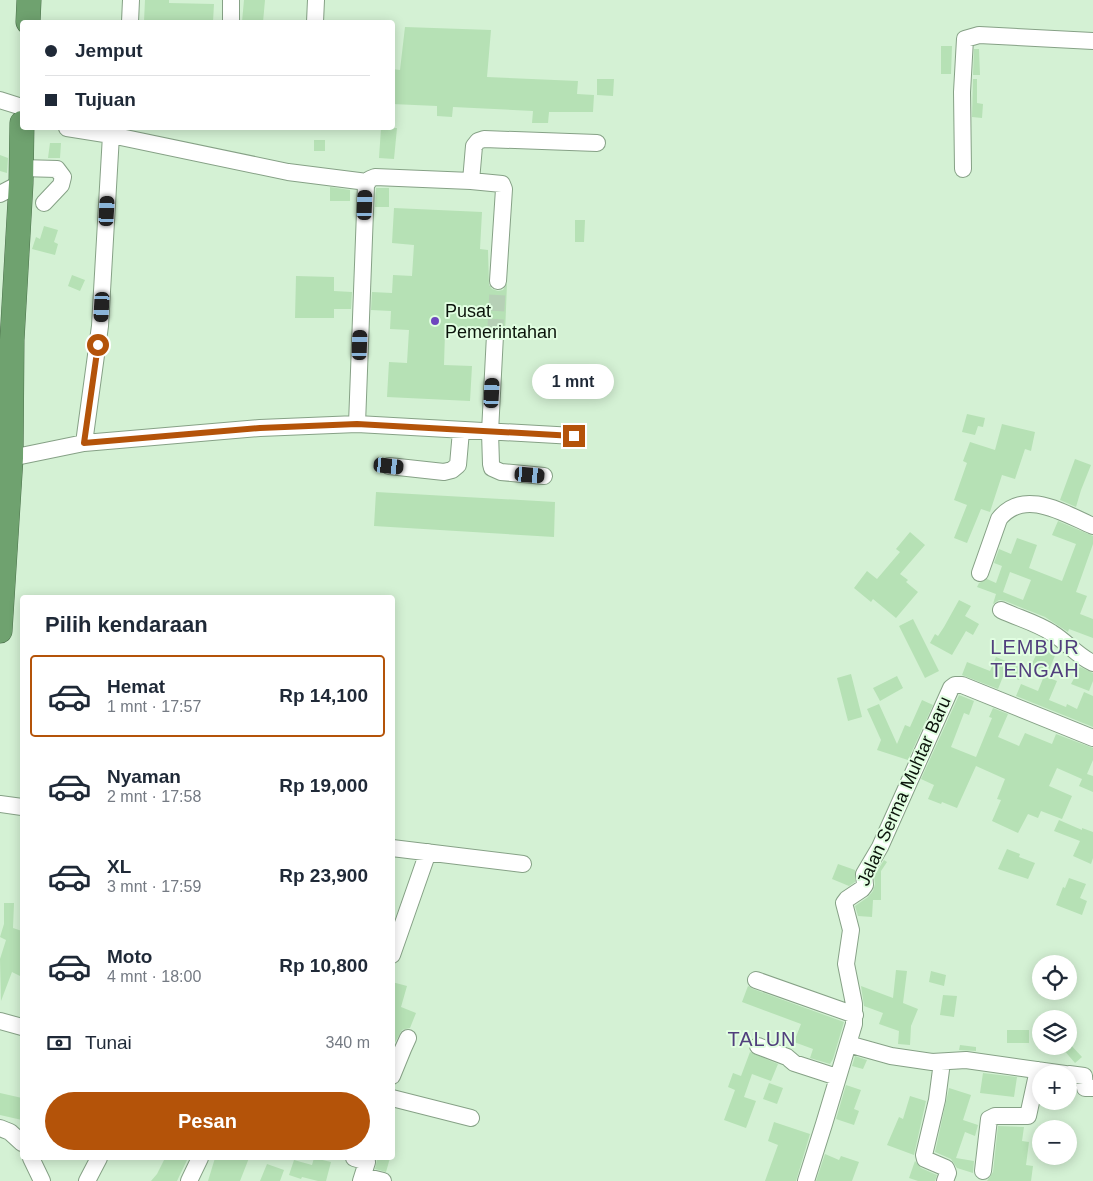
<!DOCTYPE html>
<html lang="id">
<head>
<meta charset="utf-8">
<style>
	body { margin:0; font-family:Helvetica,sans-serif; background:#f2f2f3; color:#1f2937; height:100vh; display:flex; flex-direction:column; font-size:19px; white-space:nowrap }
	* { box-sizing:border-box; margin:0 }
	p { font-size:16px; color:#747a83 }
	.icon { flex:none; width:28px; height:28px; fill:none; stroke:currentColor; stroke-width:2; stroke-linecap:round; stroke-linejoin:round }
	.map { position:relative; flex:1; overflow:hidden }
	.sheet { position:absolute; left:20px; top:595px; width:375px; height:565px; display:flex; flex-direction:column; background:#fff; border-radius:5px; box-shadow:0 2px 12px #0003 }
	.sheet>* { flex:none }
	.guide { position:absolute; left:20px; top:20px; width:375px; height:110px; border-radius:5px; box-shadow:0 2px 12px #0003; display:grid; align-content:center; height:110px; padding:0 25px; background:#fff }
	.buttons { position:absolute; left:1032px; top:955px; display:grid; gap:10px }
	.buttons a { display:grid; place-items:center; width:45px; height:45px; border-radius:50%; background:#fff; box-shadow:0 2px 12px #0003; font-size:25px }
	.end { position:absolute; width:22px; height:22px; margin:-11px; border:6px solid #b45309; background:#fff; box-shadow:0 0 0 2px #fff }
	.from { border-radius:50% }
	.bubble { position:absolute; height:35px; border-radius:18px; background:#fff; box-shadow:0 2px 12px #0003; font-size:16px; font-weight:800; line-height:35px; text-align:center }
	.car { position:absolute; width:15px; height:30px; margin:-15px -8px; border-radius:6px; box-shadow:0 0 4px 1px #0007; background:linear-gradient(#222 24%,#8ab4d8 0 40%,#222 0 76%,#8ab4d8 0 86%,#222 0) }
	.guide b { display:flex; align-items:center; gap:18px; height:48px; font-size:19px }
	.guide b+b { border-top:1px solid #e0e1e3 }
	.guide i { width:12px; height:12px; background:#1f2937 }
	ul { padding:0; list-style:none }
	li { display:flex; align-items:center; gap:15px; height:82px; margin:0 10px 8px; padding:0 15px; border:2px solid transparent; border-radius:5px }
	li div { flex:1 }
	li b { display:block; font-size:19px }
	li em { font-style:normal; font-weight:800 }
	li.active { border-color:#b45309 }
	li>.icon { width:45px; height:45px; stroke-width:1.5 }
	h2 { padding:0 25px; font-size:22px; line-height:60px }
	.pay { display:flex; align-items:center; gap:12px; height:55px; padding:0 25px; font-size:19px }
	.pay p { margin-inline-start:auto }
	.primary-button { display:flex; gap:10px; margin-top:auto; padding:10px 25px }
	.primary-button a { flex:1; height:58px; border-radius:30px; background:#b45309; color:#fff; font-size:20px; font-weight:800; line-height:58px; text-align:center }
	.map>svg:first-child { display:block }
	.building { fill:#b6e1b5; fill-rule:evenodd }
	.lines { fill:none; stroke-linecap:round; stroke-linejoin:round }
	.minor-tunnel { stroke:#b6d0b6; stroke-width:16; stroke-dasharray:16 8; stroke-linecap:butt }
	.minor-casing { stroke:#86a186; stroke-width:18 }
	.highway-casing { stroke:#4c704c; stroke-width:25 }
	.minor { stroke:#fff; stroke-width:16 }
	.highway { stroke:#6fa26f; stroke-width:24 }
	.route { stroke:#b45309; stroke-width:6 }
	.poi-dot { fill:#6e46be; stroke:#e1fee1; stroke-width:2 }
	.labels { text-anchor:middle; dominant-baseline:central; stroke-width:4; stroke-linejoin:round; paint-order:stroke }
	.poi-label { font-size:18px; fill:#0b140b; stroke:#e1fee1; text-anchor:start }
	.street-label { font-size:18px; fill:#0b140b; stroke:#e1fee1 }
	.quarter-label { font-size:20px; letter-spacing:1px; fill:#513f7d; stroke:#e1fee1 }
</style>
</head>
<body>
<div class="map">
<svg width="1093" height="1181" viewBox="0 0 1093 1181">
	<rect width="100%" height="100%" fill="#d4f1d4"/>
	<!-- building -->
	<path class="building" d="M145 0H169V3L214 4 213 22H144Z
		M244 0H265L263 22H242Z
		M405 27 491 30 487 77 578 81 577 94 594 95 593 112H549L548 123H532L533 111 453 107 452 117 437 116V106L392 104V69L400 70Z
		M941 46H952L951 74H941Z
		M974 49H979L980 75H973Z
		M597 79H614L613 96 597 95Z
		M973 79H977V103L983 104 982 118 972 117Z
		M381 128H397L394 159 379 158Z
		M314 140H325V151H314Z
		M50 143H61L60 158H48Z
		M0 155 8 158 7 173 0 171Z
		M330 187 350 190V201H330Z
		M376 188H389V207H375Z
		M394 208 482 212 480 249 488 250 489 285 492 289 498 291 503 290 507 283 505 334 501 327 495 325 487 329 485 334 445 332 444 365 472 366 470 401 387 397 389 362 407 363 409 330 390 329 391 311 371 310 372 292 392 293 393 275 412 276 414 245 392 243Z
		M575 220H585L584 242H575Z
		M44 226 58 230 54 242 58 244 55 255 32 249 36 237 40 239Z
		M72 275 85 280 80 291 68 286Z
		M296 276 334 277V291L352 292 351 309H334V318H295Z
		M967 414 985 418 983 427 978 426 975 435 962 432Z
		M1002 424 1035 432 1031 451 1025 449 1015 479 1002 475 990 512 981 509 967 543 954 538 967 505 954 500 967 463 963 461 970 442 995 450Z
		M1075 459 1091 465 1081 490 1076 507 1060 500Z
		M376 492 555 502 554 537 374 526Z
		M1058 521 1093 536V544L1076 592 1087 596 1080 614 1093 619V638L1069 629 1068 632 1045 617 1005 601 999 600 993 604 996 594 977 587 979 583 987 579 996 583 1002 566 994 563 999 549 1011 554 1017 538 1037 545 1029 568 1062 581 1076 544 1052 535ZM1010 572 1031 580 1023 600 1003 592Z
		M910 532 925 545 900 574 908 580 906 582 918 592 896 618 873 599 871 602 854 588 867 571 877 579 900 552 896 549Z
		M959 600 971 606 965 616 979 624 973 635 966 631 952 655 930 643 935 634 938 636 944 627Z
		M913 619 939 671 925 678 899 626Z
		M1040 646 1056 653 1048 673 1031 666Z
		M996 657 1023 668 1019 680 1004 674 998 689 962 675 967 662 990 671Z
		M1080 667 1093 673V681L1089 691 1071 684Z
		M851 674 862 717 848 721 837 678Z
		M897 676 903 688 880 701 873 688Z
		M1044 676 1057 681 1049 700 1066 707 1067 704 1077 709 1084 692 1093 696V727L1016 696 1021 684 1038 691Z
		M959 695 974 701 969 715 964 713 951 747 976 757 992 718 989 717 993 708 1008 714 998 737 1019 746 1025 733 1052 744 1056 734 1093 748V760L1087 774 1093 776V792L1079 786 1082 779 1057 768 1049 786 1072 796 1062 819 1041 811 1038 818 1028 814 1018 833 992 821 1001 800 997 799 1005 779 976 766 957 808 942 802 941 804 928 799 934 785 921 779Z
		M922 700 933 705 908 760 877 750 881 740 867 709 879 704 897 744 905 725 910 727Z
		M1059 820 1082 830V828L1093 832V858L1091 864 1073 856 1080 841 1054 831Z
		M1007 849 1020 854 1019 857 1035 863 1028 879 998 869Z
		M884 860 887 862 881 871V900H873L872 917 858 916 855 906 868 897 873 891 875 884 874 876Z
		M838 864 855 870V882L849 886 832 879Z
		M1069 878 1086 884 1080 898 1087 901 1082 915 1056 905 1063 887 1065 888Z
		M4 903H14L13 928 22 931V977L12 972 1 1001 0 959 6 940 0 937 4 924Z
		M896 970 907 971 903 1003 918 1009 911 1026 910 1045 898 1044 899 1031 879 1024 883 1013 864 1006 861 986 893 998Z
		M931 971 946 975 944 986 929 982Z
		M392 982 407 986 401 1007 416 1013 410 1028 402 1030 392 1048Z
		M748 986 753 989 844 1022 833 1059 830 1064 810 1058 813 1049 794 1042 801 1024 742 1002Z
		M943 995 957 996 954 1017 940 1015Z
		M1007 1030H1029V1043H1007Z
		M1069 1043 1082 1057 1075 1063 1063 1049 1069 1046Z
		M960 1045 976 1047V1051L959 1050Z
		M750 1052 778 1064 771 1081 752 1074 744 1097 756 1101 746 1128 724 1120 735 1090 728 1087 733 1073 741 1076Z
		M855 1056 867 1060 863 1069 852 1066Z
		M983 1073 1017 1077 1014 1097 980 1093Z
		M769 1083 783 1088 777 1104 763 1099Z
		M846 1085 861 1090 854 1109 859 1111 854 1125 836 1119Z
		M949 1088 971 1095 963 1120 978 1125 975 1136 965 1132 956 1158 974 1161 973 1173 957 1168 951 1159 935 1152Z
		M0 1093 22 1098V1120L0 1115Z
		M910 1096 926 1101 914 1155 887 1145 899 1117 903 1119Z
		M774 1122 810 1134 796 1181H765L778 1145 768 1141Z
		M998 1126 1024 1127 1022 1141 1029 1142 1026 1165 1033 1166 1031 1181H987L993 1172Z
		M825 1154 839 1160 841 1156 859 1162 852 1181H816Z
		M165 1158H188L177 1181H151L157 1174Z
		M215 1158H249L240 1181H208Z
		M314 1158 331 1162 326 1181H318L302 1177 301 1179 289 1175 294 1160 312 1165Z
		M376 1158H390L386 1172 375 1169 377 1160Z
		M915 1161 921 1168 937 1175 935 1181H918L909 1178Z
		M267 1164 284 1170 280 1181H260Z"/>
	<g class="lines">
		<!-- minor-tunnel -->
		<path class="minor-tunnel" d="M495 335 498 281"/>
		<defs>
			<path id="minor" d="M130 22 131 0
				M231 22V0
				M315 22 316 0
				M0 100 22 107
				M67 128 111 135 288 172 367 182
				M21 168 57 169 63 177 61 185 44 203
				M963 169 962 92 965 39 979 35 1093 41
				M471 181 474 146 478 141 484 139 597 143
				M0 194 21 183
				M495 335 490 432 491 464 492 468 501 472 544 476
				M357 424 366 185 370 179 375 177 471 181 502 184 504 189 498 281
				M84 443 100 326 111 135
				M11 458 84 443 260 428 357 424 574 436
				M389 466 444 472 452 470 458 465 461 431
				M980 573 999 519C1024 487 1065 514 1093 526
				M1001 610C1018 618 1037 623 1052 633 1067 642 1077 656 1093 663
				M0 804 22 807
				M392 848 523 864
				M392 955 428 852
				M756 980 855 1015
				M0 1021 22 1027
				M848 1044 891 1056 932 1062 966 1060 1065 1074
				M758 1046 787 1057 794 1063 837 1077
				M942 1062 937 1100 924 1155 925 1159 946 1168 948 1173 945 1181
				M1069 1074 1084 1076 1085 1088H1093
				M392 1076 403 1049 408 1038
				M392 1098 471 1118
				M0 1128 10 1132 22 1143
				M31 1158 42 1181
				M354 1158 367 1162 361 1181
				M983 1171 989 1119 995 1116H1028L1038 1070
				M363 1176 383 1181
				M87 1181 99 1158
				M189 1181 200 1158
				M806 1181 824 1124 854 1024V1004L846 964 851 930 844 903 847 899 862 889 865 885 864 874 880 847 951 688 955 685H962L1093 738"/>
			<path id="highway" d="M28 22 29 0
				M0 631 11 458 12 340 21 183 22 123"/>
		</defs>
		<!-- minor casing -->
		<use href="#minor" class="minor-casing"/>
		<!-- highway casing -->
		<use href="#highway" class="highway-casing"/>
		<!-- minor -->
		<use href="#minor" class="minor"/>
		<!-- highway -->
		<use href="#highway" class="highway"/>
	</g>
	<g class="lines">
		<!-- route -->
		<path class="route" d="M98 345 84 443 260 428 357 424 574 436"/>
	</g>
	<!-- markers -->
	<circle class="poi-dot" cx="435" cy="321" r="5"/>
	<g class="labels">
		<!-- poi labels -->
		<g class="poi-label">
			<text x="445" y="311">Pusat<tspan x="445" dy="21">Pemerintahan</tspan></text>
		</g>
		<!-- street labels -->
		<g class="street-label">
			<text transform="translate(904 791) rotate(-66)">Jalan Serma Muhtar Baru</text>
		</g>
		<!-- quarter labels -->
		<g class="quarter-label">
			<text x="1035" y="647">LEMBUR<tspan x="1035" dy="23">TENGAH</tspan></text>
			<text x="762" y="1039">TALUN</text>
		</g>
	</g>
</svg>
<div class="buttons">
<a><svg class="icon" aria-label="locate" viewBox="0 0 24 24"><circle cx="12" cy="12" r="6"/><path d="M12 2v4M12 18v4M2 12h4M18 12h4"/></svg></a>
<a><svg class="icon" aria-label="layers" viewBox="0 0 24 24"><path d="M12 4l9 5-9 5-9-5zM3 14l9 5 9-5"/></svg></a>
<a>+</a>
<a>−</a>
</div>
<i class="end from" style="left:98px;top:345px"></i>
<i class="end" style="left:574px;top:436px"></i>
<div class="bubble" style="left:532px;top:364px;width:82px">1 mnt</div>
<i class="car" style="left:365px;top:205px;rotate:2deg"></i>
<i class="car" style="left:107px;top:211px;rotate:3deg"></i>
<i class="car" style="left:102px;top:307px;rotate:183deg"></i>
<i class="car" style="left:360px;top:345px;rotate:2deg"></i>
<i class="car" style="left:492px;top:393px;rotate:3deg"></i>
<i class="car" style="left:389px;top:466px;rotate:96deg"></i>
<i class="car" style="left:530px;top:475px;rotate:95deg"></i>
<div class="guide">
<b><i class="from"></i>Jemput</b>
<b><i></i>Tujuan</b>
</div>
<section class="sheet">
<h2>Pilih kendaraan</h2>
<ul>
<li class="active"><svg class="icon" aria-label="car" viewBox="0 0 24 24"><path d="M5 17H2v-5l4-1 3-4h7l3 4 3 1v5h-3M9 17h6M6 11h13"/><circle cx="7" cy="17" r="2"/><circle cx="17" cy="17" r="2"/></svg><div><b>Hemat</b><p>1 mnt · 17:57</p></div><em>Rp 14,100</em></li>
<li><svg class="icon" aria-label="car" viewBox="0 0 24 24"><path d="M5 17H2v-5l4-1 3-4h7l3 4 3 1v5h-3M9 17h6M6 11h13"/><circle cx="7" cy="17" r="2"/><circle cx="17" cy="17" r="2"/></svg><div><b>Nyaman</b><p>2 mnt · 17:58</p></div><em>Rp 19,000</em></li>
<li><svg class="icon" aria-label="car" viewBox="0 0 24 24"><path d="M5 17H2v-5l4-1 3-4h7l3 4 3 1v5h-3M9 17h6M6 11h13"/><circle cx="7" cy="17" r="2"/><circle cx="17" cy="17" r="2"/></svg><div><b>XL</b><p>3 mnt · 17:59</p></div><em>Rp 23,900</em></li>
<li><svg class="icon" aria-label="car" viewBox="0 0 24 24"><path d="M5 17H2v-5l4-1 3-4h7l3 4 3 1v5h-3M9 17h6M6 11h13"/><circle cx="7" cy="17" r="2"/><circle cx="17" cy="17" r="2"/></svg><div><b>Moto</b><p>4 mnt · 18:00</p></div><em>Rp 10,800</em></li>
</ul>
<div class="pay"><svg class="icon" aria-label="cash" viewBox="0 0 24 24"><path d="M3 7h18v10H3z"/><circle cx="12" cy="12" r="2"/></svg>Tunai<p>340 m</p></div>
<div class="primary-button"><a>Pesan</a></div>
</section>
</div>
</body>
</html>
